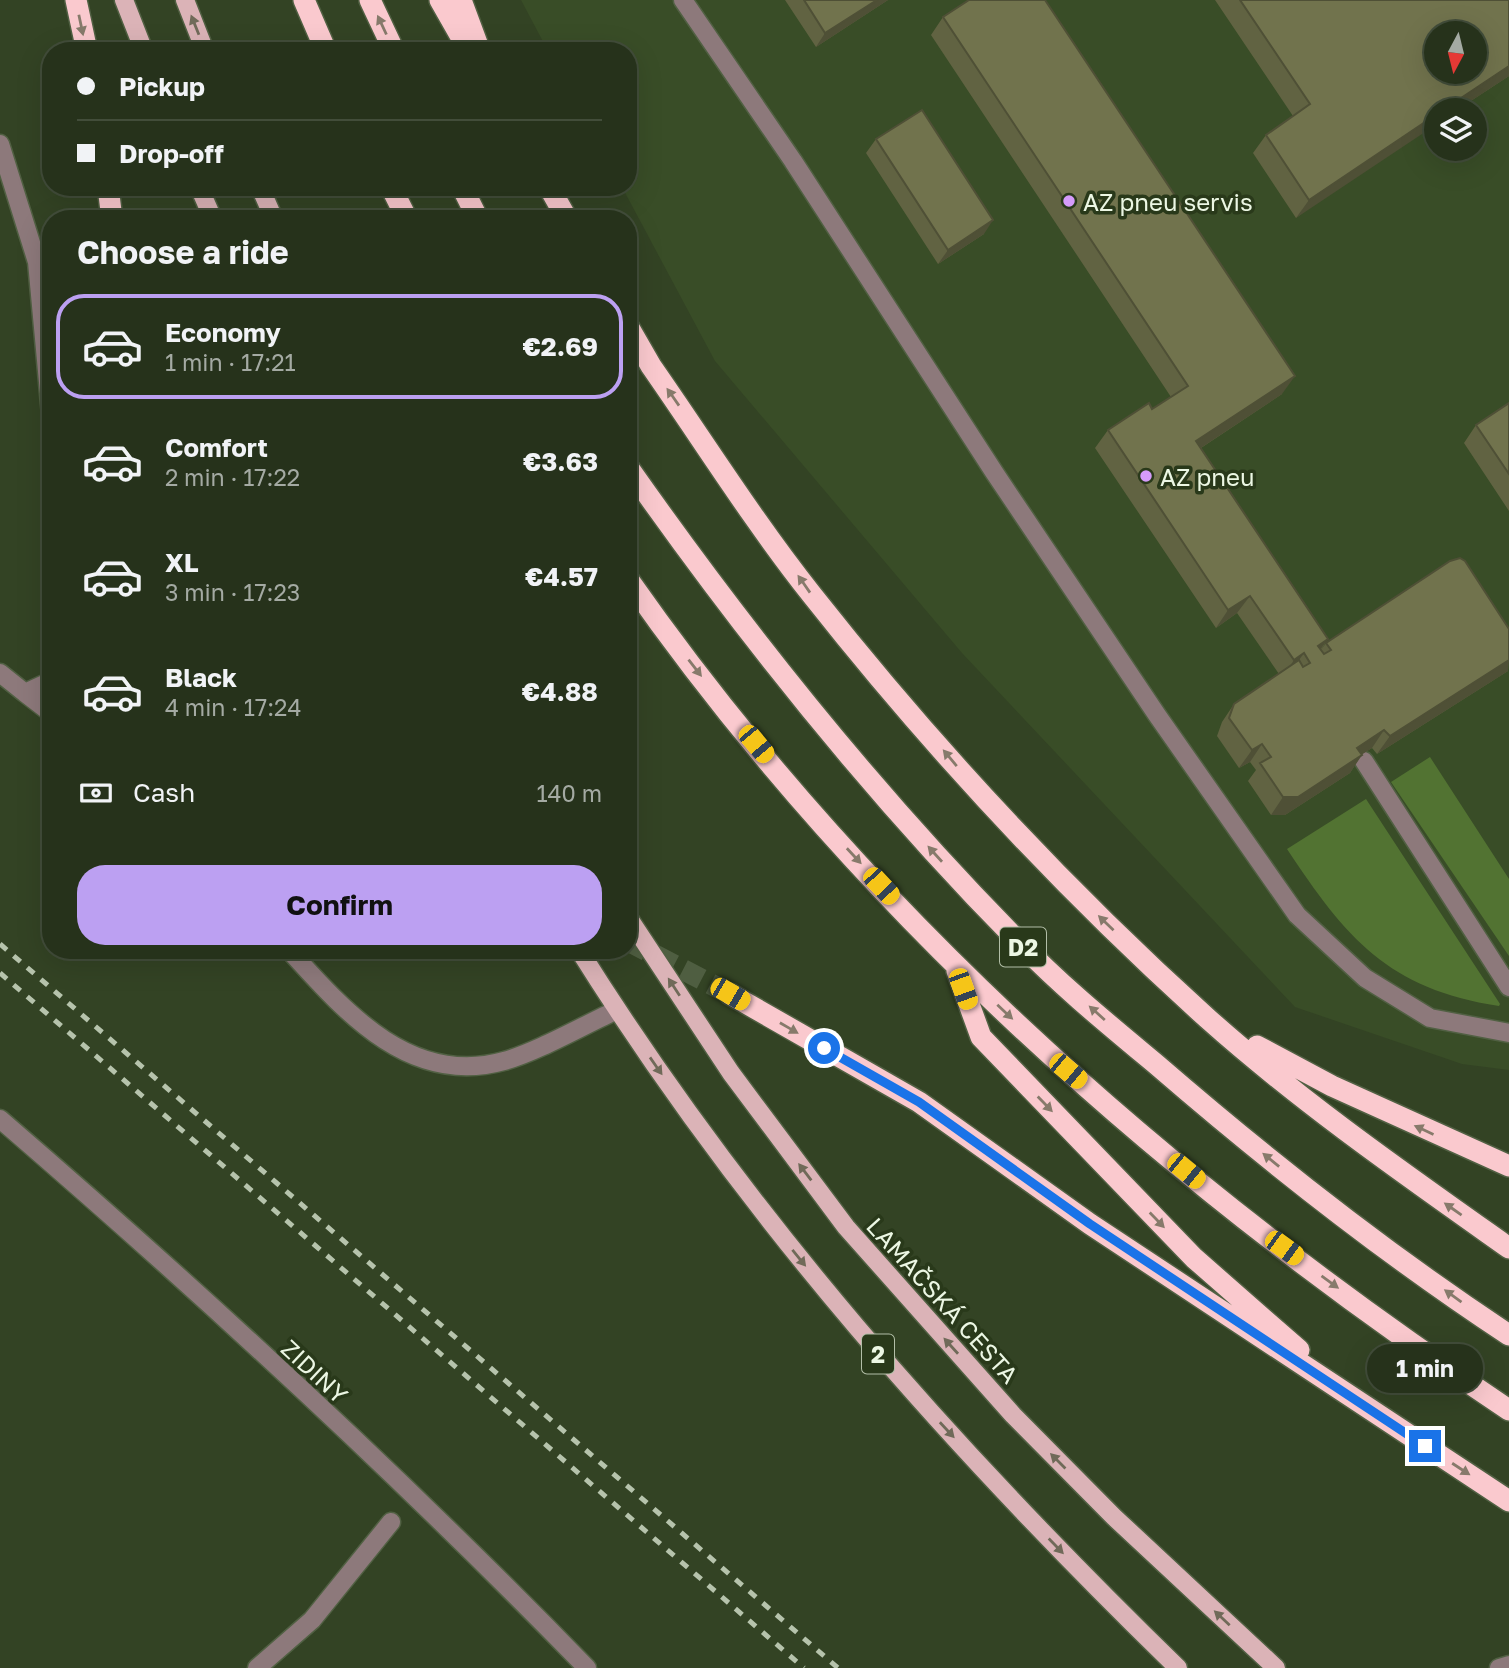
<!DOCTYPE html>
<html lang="en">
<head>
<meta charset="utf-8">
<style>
	body { margin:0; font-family:"Golos Text",sans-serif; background:#2e3a24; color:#f1f3f6; height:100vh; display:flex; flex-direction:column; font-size:26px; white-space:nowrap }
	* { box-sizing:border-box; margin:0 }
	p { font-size:23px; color:#a4aaa3 }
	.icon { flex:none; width:38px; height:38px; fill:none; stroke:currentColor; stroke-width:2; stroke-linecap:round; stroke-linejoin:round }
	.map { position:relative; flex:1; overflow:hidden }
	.side { position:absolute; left:42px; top:210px; width:595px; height:749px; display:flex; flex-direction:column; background:#26321b; border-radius:28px; box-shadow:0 7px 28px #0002,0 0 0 2px #424d3a }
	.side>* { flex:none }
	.guide { position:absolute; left:42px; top:42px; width:595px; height:154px; border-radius:28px; box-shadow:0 7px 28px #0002,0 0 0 2px #424d3a; display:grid; align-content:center; height:154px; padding:0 35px; background:#26321b }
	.needle { width:46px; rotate:187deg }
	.fabs { position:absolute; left:1424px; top:21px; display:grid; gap:14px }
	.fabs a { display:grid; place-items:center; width:63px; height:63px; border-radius:50%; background:#26321b; box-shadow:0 7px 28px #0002,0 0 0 2px #424d3a; font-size:35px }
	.end { position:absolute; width:32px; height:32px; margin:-16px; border:9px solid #1a73e8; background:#fff; box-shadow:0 0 0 4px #fff }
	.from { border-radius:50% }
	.bubble { position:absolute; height:49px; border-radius:24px; background:#26321b; box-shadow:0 7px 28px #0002,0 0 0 2px #424d3a; font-size:23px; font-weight:700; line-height:49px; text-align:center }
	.car { position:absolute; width:21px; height:42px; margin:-21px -10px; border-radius:9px; box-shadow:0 0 5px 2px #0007; background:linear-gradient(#f5c518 24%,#345 0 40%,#f5c518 0 76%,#345 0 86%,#f5c518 0) }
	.guide b { display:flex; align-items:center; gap:24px; height:66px; font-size:26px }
	.guide b+b { border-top:2px solid #424d3a }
	.guide i { width:18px; height:18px; background:#f1f3f6 }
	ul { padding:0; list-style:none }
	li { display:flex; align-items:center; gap:21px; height:105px; margin:0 14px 10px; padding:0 21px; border:4px solid transparent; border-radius:28px }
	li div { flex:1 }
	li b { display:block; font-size:26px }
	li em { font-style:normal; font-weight:700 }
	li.active { border-color:#bca0f2 }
	li>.icon { width:63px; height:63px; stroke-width:1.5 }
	h2 { padding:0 35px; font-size:32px; line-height:84px }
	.pay { display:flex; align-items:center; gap:18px; height:77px; padding:0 35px; font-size:26px }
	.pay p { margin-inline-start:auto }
	.cta { display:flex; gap:14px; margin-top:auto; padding:14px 35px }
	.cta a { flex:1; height:80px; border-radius:28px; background:#bca0f2; color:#111; font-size:28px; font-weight:700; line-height:80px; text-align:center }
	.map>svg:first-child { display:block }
	.built { fill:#394d27; fill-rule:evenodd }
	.green { fill:#527332 }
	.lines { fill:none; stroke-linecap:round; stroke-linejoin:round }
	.highway-tunnel { stroke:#4f5e41; stroke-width:21; stroke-dasharray:21 10; stroke-linecap:butt }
	.minor-casing { stroke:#516043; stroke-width:21 }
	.major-casing { stroke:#516043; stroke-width:21 }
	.highway-casing { stroke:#516043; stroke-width:24 }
	.minor { stroke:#8d797b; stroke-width:18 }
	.major { stroke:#dbb3b7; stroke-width:18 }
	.highway { stroke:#fac9ce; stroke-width:21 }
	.rail { stroke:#b6c3ac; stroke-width:5; stroke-dasharray:9 9; stroke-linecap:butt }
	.wall { fill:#616342 }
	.shaded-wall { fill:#4f5036 }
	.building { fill:#71734d; stroke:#4f5036; stroke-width:2; fill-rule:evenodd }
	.oneway { fill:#877a6b }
	.oneway2 { fill:#706a59 }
	.route { stroke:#1a73e8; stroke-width:9 }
	.poi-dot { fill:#d59bfa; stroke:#29391a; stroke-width:2.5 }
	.labels { text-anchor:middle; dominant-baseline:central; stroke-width:7; stroke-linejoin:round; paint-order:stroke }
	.shield { fill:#29391a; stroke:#b2bea7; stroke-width:2 }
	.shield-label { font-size:23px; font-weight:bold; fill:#ecf7e4 }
	.poi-label { font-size:24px; fill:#ecf7e4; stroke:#29391a; text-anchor:start }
	.street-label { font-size:24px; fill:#ecf7e4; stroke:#29391a }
</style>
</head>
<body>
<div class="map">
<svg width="1509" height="1668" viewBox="0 0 1509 1668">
	<rect width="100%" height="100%" fill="#334324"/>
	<!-- built -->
	<path class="built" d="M521 0H1509V1070L1462 1064 1295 1007 962 653 715 361 622 187H628V51H548ZM1437 33H1475V72H1437ZM1437 110H1475V149H1437Z"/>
	<!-- green -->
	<path class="green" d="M1430 757 1509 879V956L1391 782Z
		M1366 799 1500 1004 1499 1006C1388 989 1346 938 1287 849Z"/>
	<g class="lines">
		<!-- highway-tunnel -->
		<path class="highway-tunnel" d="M628 941 730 994"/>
		<defs>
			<path id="minor" d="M683 0 793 161 994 472 1157 715 1297 915 1365 978 1430 1018 1509 1033
				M0 144 37 262 51 415
				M0 673 25 693 51 681
				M25 693 51 713
				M1364 761 1509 987
				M289 950C346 1013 411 1087 504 1061 537 1052 584 1025 617 1010
				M0 1119C203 1294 400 1476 587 1668
				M257 1668 312 1620 391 1522
				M1499 1668 1509 1665"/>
			<path id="major" d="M124 0 144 51
				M185 0 205 51
				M199 187 213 219
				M260 187 274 219
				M628 917 731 1073 846 1227 1013 1415 1114 1517 1276 1668
				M579 950C747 1218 952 1448 1178 1668"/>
			<path id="highway" d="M76 0 87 51
				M304 0 326 51
				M370 0 394 51
				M440 0 469 51
				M461 0 478 46
				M108 187 112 219
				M391 187 407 219
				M462 187 478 219
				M549 187 567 219
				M628 326 651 366C704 442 754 522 812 595 932 747 1064 889 1207 1018 1301 1102 1406 1175 1509 1248
				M628 467C746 635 873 794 1017 940 1060 985 1109 1025 1157 1065 1268 1161 1386 1254 1509 1335
				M628 579C861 912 1172 1186 1509 1410
				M957 971 981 1037 1194 1258 1299 1350
				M730 994 919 1102 1090 1224 1509 1501
				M1257 1046 1332 1086 1509 1166"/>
		</defs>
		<!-- minor casing -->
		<use href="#minor" class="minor-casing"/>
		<!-- major casing -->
		<use href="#major" class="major-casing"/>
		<!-- highway casing -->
		<use href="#highway" class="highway-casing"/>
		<!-- minor -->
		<use href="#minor" class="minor"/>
		<!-- major -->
		<use href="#major" class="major"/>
		<!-- highway -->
		<use href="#highway" class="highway"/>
		<!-- rail -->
		<path class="rail" d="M0 944 838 1668
			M0 973 804 1668"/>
	</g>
	<!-- wall -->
	<path class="wall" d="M785 0H888L816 47Z
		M1215 0H1509V76L1457 110H1437L1296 218 1253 153 1266 135 1293 116Z
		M943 17 1282 394 1201 448 1328 639 1321 650 1326 643 1509 629 1508 671 1377 754 1372 748 1362 754 1350 773 1285 815H1271L1248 781 1256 770 1250 762 1239 768 1217 736 1222 722 1234 704 1279 674 1237 613 1216 628 1095 448 1108 430 1152 409 1171 397 931 35Z
		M876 139 984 234 938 264 866 153Z
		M1509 403V511L1464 443 1476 425Z"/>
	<!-- shaded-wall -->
	<path class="shaded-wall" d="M877 0H888L816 47 825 33Z
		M1509 66V76L1457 110H1443Z
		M1437 114V124L1296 218 1309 200Z
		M993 220 984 234 938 264 948 250Z
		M1295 376 1282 394 1184 459 1196 441Z
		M1250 596 1237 613 1216 628 1228 610Z
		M1328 639 1315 657 1318 646Z
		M1304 653 1291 671 1282 678 1294 660Z
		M1509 660 1508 671 1377 754 1390 736Z
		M1384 730 1372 748 1344 766 1357 748Z
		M1262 744 1250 762 1239 768 1252 750Z
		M1362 755 1350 773 1285 815H1271L1283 797Z"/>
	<!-- building -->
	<path class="building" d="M804 0H877L825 33Z
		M969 0H1045L1295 376 1196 441 1328 639 1318 646 1324 654 1331 650 1326 643 1450 561 1460 558 1465 561 1509 629V660L1390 736 1384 730 1357 748 1362 755 1298 797H1283L1260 763 1271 757 1262 744 1252 750 1229 718 1234 704 1299 660 1303 667 1310 663 1304 653 1294 660 1250 596 1228 610 1108 430 1149 403 1152 409 1188 386 943 17Z
		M1240 0H1509V66L1443 110H1437V114L1309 200 1266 135 1310 104ZM1437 33H1475V72H1437Z
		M922 110 993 220 948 250 876 139Z
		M1509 403V474L1476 425Z"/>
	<!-- one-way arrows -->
	<defs><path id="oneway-solid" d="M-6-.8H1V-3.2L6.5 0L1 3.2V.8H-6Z" transform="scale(1.75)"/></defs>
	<g class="oneway">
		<use href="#oneway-solid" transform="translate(81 25) rotate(78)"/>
		<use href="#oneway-solid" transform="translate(382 25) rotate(-115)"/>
		<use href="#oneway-solid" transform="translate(673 397) rotate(-125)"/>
		<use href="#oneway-solid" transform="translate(804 584) rotate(-125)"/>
		<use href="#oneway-solid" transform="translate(695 668) rotate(52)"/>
		<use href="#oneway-solid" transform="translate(950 758) rotate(-130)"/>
		<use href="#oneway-solid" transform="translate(935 854) rotate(-132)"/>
		<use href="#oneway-solid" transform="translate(854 856) rotate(47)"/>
		<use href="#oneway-solid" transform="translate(1106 923) rotate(-136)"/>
		<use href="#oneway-solid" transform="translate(1005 1012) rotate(43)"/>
		<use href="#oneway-solid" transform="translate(1097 1013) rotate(-138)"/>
		<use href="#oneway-solid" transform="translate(789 1028) rotate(30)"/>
		<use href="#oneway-solid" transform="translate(1045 1104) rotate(46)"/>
		<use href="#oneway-solid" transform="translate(1424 1130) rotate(-155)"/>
		<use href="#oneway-solid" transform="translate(1271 1160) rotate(-141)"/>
		<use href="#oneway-solid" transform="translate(1453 1209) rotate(-145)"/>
		<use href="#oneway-solid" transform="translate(1157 1220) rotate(46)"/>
		<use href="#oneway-solid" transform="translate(1330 1282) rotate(36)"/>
		<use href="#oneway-solid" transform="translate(1453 1296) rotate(-144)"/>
		<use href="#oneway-solid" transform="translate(1461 1469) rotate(33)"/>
	</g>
	<g class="oneway2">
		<use href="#oneway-solid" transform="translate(195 25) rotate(-112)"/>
		<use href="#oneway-solid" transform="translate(674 987) rotate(-123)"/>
		<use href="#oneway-solid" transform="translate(656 1066) rotate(55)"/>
		<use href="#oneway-solid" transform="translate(805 1172) rotate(-127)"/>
		<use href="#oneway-solid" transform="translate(799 1258) rotate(51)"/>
		<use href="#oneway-solid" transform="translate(951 1346) rotate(-132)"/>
		<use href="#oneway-solid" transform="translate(947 1430) rotate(47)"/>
		<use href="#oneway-solid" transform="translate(1058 1461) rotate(-135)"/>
		<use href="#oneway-solid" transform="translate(1056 1546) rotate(46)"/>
		<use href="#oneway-solid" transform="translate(1222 1618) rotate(-137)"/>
	</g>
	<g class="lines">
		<!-- route -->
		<path class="route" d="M824 1048 919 1102 1090 1224 1425 1446"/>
	</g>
	<!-- markers -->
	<g class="poi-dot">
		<circle cx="1069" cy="201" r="7"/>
		<circle cx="1146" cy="476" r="7"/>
	</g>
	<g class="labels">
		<!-- shield labels -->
		<g class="shield">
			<rect x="1000" y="927.5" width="46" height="39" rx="5"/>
			<rect x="862" y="1334.5" width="32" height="39" rx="5"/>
		</g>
		<g class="shield-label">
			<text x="1023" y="947">D2</text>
			<text x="878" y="1354">2</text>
		</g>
		<!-- poi labels -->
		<g class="poi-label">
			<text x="1083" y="201">AZ pneu servis</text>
			<text x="1160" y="476">AZ pneu</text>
		</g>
		<!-- street labels -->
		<g class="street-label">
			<text transform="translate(943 1300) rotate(48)">LAMAČSKÁ CESTA</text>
			<text transform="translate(315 1371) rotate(43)">ZIDINY</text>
		</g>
	</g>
</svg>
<div class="fabs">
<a><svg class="needle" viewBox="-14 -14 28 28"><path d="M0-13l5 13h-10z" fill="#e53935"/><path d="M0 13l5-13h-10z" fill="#a4aaa3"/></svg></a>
<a><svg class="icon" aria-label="layers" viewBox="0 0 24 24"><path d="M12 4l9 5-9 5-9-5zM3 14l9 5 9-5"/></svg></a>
</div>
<i class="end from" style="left:824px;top:1048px"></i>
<i class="end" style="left:1425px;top:1446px"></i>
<div class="bubble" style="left:1367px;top:1344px;width:116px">1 min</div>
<i class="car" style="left:756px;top:744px;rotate:140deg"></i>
<i class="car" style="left:881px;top:886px;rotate:137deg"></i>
<i class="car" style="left:963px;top:989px;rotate:160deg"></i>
<i class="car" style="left:730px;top:994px;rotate:120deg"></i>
<i class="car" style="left:1068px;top:1071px;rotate:130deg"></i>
<i class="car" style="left:1186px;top:1171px;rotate:129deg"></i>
<i class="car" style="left:1284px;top:1248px;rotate:126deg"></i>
<div class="guide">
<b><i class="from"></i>Pickup</b>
<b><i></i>Drop-off</b>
</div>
<section class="side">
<h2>Choose a ride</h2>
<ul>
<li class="active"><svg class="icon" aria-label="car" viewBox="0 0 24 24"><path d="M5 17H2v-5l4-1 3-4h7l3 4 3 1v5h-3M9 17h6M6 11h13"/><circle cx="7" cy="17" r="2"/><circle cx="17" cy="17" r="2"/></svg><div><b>Economy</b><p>1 min · 17:21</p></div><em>€2.69</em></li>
<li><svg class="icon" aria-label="car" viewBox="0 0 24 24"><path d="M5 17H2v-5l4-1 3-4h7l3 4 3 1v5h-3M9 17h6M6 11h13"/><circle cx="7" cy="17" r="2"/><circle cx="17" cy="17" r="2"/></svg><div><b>Comfort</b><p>2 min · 17:22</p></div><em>€3.63</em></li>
<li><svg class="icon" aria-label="car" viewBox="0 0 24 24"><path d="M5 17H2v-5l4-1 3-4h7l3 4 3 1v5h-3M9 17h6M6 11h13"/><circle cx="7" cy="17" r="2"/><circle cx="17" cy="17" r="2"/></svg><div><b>XL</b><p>3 min · 17:23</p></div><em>€4.57</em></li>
<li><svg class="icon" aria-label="car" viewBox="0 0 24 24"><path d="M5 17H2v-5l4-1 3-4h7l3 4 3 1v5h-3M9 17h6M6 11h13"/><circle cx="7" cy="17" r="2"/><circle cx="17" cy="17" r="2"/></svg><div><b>Black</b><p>4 min · 17:24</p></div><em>€4.88</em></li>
</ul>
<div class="pay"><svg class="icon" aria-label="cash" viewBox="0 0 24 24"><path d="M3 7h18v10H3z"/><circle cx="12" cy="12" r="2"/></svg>Cash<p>140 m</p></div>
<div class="cta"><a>Confirm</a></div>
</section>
</div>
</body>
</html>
